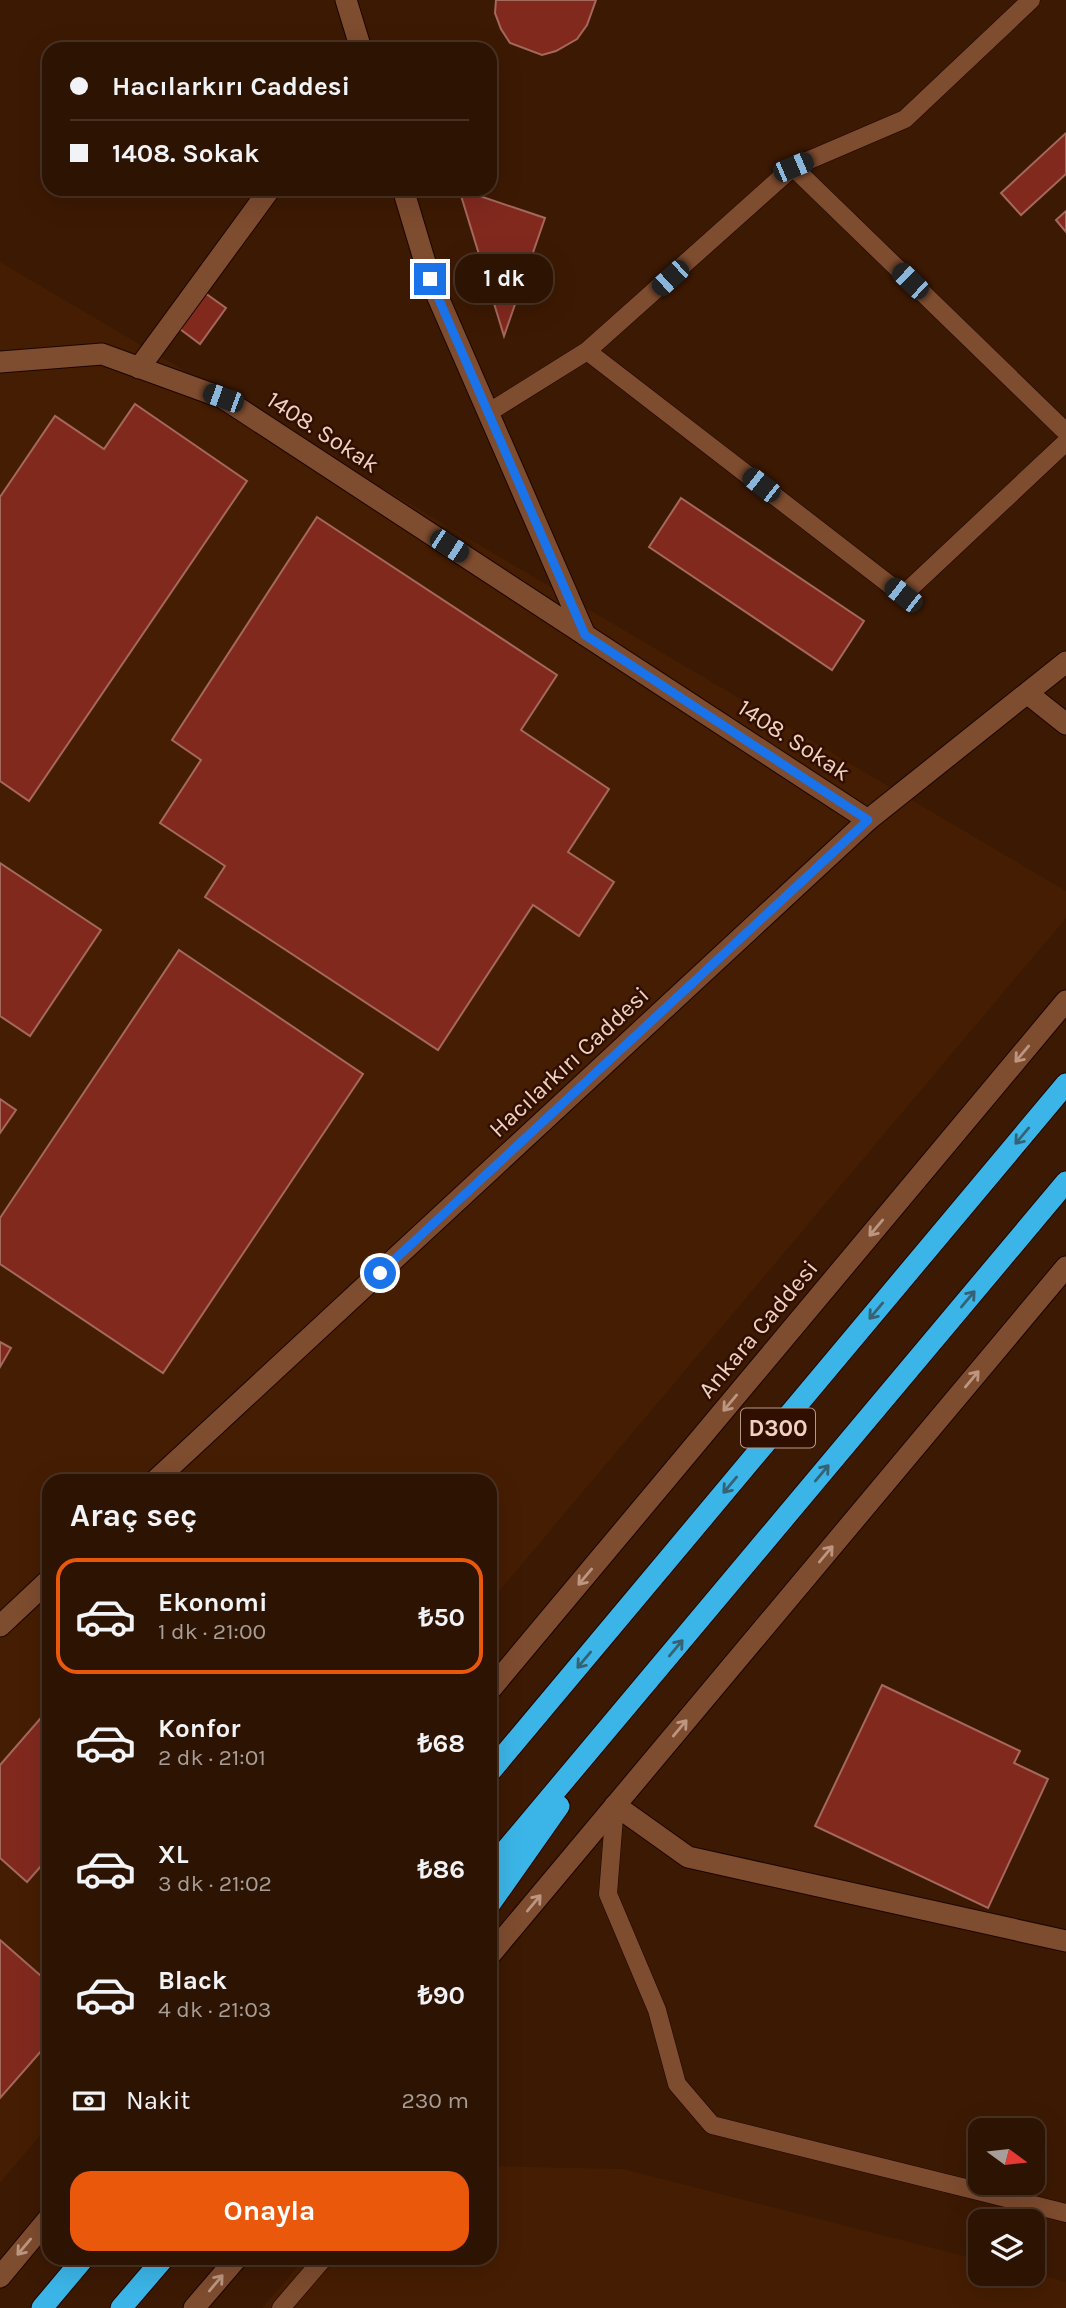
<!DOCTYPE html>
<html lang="tr">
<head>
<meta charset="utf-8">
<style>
	body { margin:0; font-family:Karla,sans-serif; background:#351c0c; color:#f1f3f6; height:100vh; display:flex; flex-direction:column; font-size:26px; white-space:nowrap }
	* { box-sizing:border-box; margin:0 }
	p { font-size:23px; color:#a79e99 }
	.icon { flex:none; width:38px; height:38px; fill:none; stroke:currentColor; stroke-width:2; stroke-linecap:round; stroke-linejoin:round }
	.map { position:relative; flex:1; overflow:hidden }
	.sheet { position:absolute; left:42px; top:1474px; width:455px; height:791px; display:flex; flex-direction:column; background:#2d1302; border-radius:21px; box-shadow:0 7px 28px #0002,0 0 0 2px #483224 }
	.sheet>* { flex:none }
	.hud { position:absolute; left:42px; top:42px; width:455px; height:154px; border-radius:21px; box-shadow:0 7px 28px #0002,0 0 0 2px #483224; display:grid; align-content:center; height:154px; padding:0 28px; background:#2d1302 }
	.needle { width:46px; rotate:105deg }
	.controls { position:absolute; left:968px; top:2118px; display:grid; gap:14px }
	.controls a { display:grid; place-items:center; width:77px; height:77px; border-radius:14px; background:#2d1302; box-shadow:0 7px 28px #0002,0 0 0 2px #483224; font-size:35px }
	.end { position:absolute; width:32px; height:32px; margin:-16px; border:9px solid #1a73e8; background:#fff; box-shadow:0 0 0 4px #fff }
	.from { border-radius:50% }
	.bubble { position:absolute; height:49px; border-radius:21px; background:#2d1302; box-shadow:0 7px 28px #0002,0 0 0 2px #483224; font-size:23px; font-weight:700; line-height:49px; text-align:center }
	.car { position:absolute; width:21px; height:42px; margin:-21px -10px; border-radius:9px; box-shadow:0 0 5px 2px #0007; background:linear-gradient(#222 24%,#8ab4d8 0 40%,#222 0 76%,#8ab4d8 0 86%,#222 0) }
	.hud b { display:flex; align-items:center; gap:24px; height:66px; font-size:26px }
	.hud b+b { border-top:2px solid #483224 }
	.hud i { width:18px; height:18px; background:#f1f3f6 }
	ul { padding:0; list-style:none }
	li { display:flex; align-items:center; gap:21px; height:116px; margin:0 14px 10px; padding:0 14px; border:4px solid transparent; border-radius:21px }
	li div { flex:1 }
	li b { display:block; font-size:26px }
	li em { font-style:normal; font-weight:700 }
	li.active { border-color:#ea580c }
	li>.icon { width:63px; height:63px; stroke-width:1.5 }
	h2 { padding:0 28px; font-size:32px; line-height:84px }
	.pay { display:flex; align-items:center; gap:18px; height:77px; padding:0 28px; font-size:26px }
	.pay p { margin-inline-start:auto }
	.button { display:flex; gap:14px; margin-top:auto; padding:14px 28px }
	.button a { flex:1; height:80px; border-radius:21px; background:#ea580c; color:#fff; font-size:28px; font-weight:700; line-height:80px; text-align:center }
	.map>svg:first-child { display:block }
	.built { fill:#451d02 }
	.building { fill:#82291e; stroke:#a4685d; stroke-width:2 }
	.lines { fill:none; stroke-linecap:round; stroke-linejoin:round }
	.lane-casing { stroke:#1d0600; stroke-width:19 }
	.street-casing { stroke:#1d0600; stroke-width:23 }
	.secondary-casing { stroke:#1d0600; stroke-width:23 }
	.highway-casing { stroke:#1d0600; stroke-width:23 }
	.lane { stroke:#7e4c2f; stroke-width:18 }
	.street { stroke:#7e4c2f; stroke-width:21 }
	.secondary { stroke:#7e4c2f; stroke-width:21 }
	.highway { stroke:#3bb5e7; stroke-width:21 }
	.oneway { stroke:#bc9680 }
	.oneway2 { stroke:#366274 }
	.route { stroke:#1a73e8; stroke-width:9 }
	.labels { text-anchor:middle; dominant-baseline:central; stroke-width:5; stroke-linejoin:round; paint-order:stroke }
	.shield { fill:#310f00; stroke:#b69888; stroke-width:2 }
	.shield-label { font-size:23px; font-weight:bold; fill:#efd2c2 }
	.street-label { font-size:24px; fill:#efd2c2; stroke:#310f00 }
</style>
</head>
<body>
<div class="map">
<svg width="1066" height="2308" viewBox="0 0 1066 2308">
	<rect width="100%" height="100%" fill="#3c1903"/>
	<!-- built -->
	<path class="built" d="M0 262 1066 891V918L490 1602V1480H49V2125L0 2183Z
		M490 2166 623 2169 980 2260V2273H1033L1066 2282V2308H262L305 2258H490Z"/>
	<!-- building -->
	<path class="building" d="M496 0H596L587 25 577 39 556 51 542 55 510 43 501 29 495 13Z
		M1066 133V174L1021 215 1001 193Z
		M459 189 545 218 504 336Z
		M1066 211V232L1056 220Z
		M198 288 226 308 200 344 172 323Z
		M135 404 247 481 29 801 0 781V497L55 416 104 449Z
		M681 498 864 621 832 670 649 547Z
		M317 517 557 675 521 730 609 789 568 852 614 882 579 936 533 905 438 1050 205 897 225 866 160 823 201 760 172 740Z
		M0 863 101 930 30 1036 0 1016Z
		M179 950 363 1074 163 1373 0 1264V1218Z
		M0 1099 16 1110 0 1133Z
		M0 1342 11 1348 0 1367Z
		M882 1685 1020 1751 1014 1763 1048 1779 988 1908 815 1826Z
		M40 1719 49 1727V1857L27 1882 0 1858V1765Z
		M0 1940 49 1983V2042L0 2098Z"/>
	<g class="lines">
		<defs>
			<path id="lane" d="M1031 0 905 119 793 167 587 351 903 595 1066 442
				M793 167 1066 432
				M488 413 587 351
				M615 1805 608 1894 657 2010 677 2084 712 2125 1066 2213
				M281 2308 324 2258"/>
			<path id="street" d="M346 0 361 49
				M403 189 430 279 585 635
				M0 362 102 354 223 398 868 820
				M139 368 270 189
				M615 1805 688 1857 1066 1941"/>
			<path id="secondary" d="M1027 693 1066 724
				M156 1480 868 820 1066 662
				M0 1626 49 1580
				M490 1690 1066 1001
				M490 1955 1066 1267
				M0 2277 49 2218
				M194 2308 237 2258"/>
			<path id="highway" d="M490 1772 1066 1084
				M490 1869 1066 1182
				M490 1904 559 1806
				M42 2308 84 2258
				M121 2308 164 2258"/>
		</defs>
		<!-- lane casing -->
		<use href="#lane" class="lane-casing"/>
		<!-- street casing -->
		<use href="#street" class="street-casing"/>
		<!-- secondary casing -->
		<use href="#secondary" class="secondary-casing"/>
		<!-- highway casing -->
		<use href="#highway" class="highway-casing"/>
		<!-- lane -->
		<use href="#lane" class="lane"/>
		<!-- street -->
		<use href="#street" class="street"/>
		<!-- secondary -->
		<use href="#secondary" class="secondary"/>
		<!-- highway -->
		<use href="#highway" class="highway"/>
	</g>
	<!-- one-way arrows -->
	<defs><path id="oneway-shaft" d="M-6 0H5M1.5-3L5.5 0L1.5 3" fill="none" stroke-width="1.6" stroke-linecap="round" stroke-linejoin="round" transform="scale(1.75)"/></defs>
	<g class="oneway">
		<use href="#oneway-shaft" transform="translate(1022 1054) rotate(130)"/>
		<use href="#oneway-shaft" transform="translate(876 1228) rotate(130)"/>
		<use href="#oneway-shaft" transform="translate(972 1379) rotate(-50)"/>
		<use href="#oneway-shaft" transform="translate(730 1403) rotate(130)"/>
		<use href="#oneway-shaft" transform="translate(826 1554) rotate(-50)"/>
		<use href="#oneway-shaft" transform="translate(585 1577) rotate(130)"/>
		<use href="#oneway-shaft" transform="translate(680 1728) rotate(-50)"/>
		<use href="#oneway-shaft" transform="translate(534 1903) rotate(-50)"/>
		<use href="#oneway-shaft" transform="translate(24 2247) rotate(130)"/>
		<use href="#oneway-shaft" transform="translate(216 2283) rotate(-50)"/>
	</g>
	<g class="oneway2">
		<use href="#oneway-shaft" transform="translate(1022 1136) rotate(130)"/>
		<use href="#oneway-shaft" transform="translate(968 1299) rotate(-50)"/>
		<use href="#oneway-shaft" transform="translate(876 1311) rotate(130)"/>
		<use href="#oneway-shaft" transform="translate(822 1473) rotate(-50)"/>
		<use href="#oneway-shaft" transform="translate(730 1485) rotate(130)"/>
		<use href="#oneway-shaft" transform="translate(676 1648) rotate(-50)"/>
		<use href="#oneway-shaft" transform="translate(584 1660) rotate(130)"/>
	</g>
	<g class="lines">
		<!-- route -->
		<path class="route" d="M380 1273 868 820 585 635 430 279"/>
	</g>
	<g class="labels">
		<!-- shield labels -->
		<rect class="shield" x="741" y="1408.5" width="74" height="39" rx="5"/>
		<g class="shield-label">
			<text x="778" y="1428">D300</text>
		</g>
		<!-- street labels -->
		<g class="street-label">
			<text transform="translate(323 432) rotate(33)">1408. Sokak</text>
			<text transform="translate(794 740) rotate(33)">1408. Sokak</text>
			<text transform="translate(569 1062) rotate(-43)">Hacılarkırı Caddesi</text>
			<text transform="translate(758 1329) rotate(-50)">Ankara Caddesi</text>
		</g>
	</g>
</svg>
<div class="controls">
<a><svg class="needle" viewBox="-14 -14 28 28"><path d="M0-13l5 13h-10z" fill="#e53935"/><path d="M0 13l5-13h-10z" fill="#a79e99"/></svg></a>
<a><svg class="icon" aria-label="layers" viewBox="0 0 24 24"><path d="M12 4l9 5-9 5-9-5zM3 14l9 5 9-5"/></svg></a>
</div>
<i class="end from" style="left:380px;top:1273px"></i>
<i class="end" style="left:430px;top:279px"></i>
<div class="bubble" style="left:455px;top:254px;width:98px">1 dk</div>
<i class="car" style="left:793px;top:167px;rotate:67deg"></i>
<i class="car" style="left:670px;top:278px;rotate:228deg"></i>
<i class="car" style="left:910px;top:281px;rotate:314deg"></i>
<i class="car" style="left:223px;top:398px;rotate:290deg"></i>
<i class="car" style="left:761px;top:485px;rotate:308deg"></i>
<i class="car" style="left:449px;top:546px;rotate:123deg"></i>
<i class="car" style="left:903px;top:595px;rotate:308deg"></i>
<div class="hud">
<b><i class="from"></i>Hacılarkırı Caddesi</b>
<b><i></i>1408. Sokak</b>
</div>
<section class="sheet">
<h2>Araç seç</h2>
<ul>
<li class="active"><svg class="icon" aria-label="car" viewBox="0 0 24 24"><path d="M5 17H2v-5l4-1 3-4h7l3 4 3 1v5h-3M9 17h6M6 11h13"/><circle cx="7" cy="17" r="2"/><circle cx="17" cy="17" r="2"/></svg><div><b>Ekonomi</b><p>1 dk · 21:00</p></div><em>₺50</em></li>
<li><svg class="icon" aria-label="car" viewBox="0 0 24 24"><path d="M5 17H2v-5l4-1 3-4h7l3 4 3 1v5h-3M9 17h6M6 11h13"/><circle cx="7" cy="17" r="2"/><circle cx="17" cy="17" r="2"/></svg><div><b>Konfor</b><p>2 dk · 21:01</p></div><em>₺68</em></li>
<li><svg class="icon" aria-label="car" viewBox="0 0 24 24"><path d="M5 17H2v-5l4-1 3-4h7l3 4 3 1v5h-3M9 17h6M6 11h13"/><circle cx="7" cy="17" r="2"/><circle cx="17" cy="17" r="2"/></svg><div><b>XL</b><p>3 dk · 21:02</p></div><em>₺86</em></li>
<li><svg class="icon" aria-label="car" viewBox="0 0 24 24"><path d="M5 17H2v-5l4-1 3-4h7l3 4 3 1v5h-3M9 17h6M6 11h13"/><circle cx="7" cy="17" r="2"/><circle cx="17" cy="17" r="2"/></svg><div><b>Black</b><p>4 dk · 21:03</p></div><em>₺90</em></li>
</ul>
<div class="pay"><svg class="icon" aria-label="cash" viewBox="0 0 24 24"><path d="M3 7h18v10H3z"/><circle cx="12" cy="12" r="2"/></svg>Nakit<p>230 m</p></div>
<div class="button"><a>Onayla</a></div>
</section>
</div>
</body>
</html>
